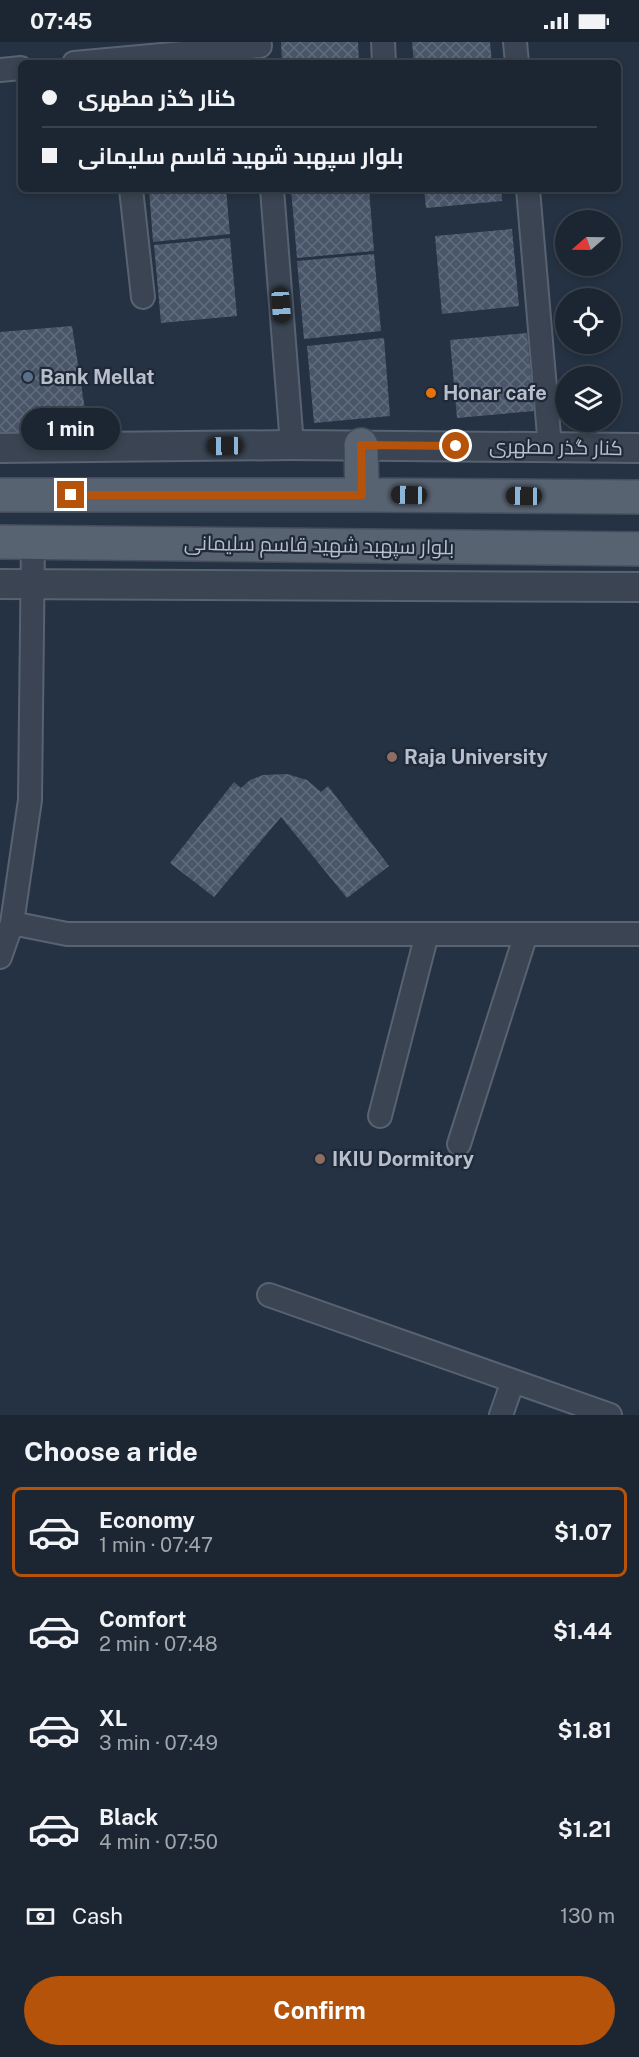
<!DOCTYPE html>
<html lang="en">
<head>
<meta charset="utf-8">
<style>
	body { margin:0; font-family:"Public Sans",Cairo,sans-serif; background:#252e3a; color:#f1f3f6; height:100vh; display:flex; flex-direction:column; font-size:22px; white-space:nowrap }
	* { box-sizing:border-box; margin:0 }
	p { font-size:20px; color:#a0a5ac }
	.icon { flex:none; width:33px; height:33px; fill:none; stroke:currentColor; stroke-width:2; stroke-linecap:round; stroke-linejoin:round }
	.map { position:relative; height:1373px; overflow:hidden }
	.panel { display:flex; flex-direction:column; background:#1c2632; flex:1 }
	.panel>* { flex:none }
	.guide { position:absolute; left:18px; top:18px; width:603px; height:132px; border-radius:9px; box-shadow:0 3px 9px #0003,0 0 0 2px #3a434d; display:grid; align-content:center; height:132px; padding:0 24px; background:#1c2632 }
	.needle { width:39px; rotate:250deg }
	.controls { position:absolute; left:555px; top:168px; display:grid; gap:12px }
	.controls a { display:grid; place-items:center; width:66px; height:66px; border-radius:50%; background:#1c2632; box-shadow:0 3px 9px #0003,0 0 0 2px #3a434d; font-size:30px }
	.end { position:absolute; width:27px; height:27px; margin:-14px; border:8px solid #b45309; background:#fff; box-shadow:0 0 0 3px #fff }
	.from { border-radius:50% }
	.bubble { position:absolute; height:42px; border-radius:21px; background:#1c2632; box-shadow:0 3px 9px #0003,0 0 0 2px #3a434d; font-size:20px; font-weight:700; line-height:42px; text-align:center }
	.car { position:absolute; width:18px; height:36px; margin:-18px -9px; border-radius:8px; box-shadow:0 0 4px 2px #0007; background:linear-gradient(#222 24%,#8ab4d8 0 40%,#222 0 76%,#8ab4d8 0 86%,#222 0) }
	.guide b { display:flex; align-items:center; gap:21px; height:57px; font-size:22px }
	.guide b+b { border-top:2px solid #3a434d }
	.guide i { width:15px; height:15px; background:#f1f3f6 }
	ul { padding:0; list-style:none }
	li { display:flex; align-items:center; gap:18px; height:90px; margin:0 12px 9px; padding:0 12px; border:3px solid transparent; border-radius:9px }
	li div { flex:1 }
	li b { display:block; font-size:22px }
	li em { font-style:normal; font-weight:700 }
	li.on { border-color:#b45309 }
	li>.icon { width:54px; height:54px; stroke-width:1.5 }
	h2 { padding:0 24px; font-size:27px; line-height:72px }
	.pay { display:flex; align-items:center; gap:15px; height:66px; padding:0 24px; font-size:22px }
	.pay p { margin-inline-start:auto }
	.primary-button { display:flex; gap:12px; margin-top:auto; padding:12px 24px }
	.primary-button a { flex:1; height:69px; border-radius:36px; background:#b45309; color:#fff; font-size:24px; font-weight:700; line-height:69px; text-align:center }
	.status { display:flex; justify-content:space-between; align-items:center; height:42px; padding:0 30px; background:#1c2632; direction:ltr }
	.status svg { height:16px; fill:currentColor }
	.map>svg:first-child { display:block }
	.building { fill:url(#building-cross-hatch) }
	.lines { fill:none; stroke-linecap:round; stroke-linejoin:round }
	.minor-casing { stroke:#586270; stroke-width:26 }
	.tertiary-casing { stroke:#586270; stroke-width:32 }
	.primary-casing { stroke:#444d5c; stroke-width:36 }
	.minor { stroke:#3a4452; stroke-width:22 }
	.tertiary { stroke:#3a4452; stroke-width:28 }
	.primary { stroke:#586372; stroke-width:33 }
	.route { stroke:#b45309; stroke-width:8 }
	.service-dot { fill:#5c6f8a; stroke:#1f2938; stroke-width:2 }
	.food-dot { fill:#e8710a; stroke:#1f2938; stroke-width:2 }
	.education-dot { fill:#8d6e63; stroke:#1f2938; stroke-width:2 }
	.labels { text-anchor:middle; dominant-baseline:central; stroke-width:4.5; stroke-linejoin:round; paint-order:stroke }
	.poi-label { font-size:20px; font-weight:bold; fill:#b7bfcc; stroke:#1f2938; text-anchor:start }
	.street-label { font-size:20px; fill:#b7bfcc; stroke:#1f2938 }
</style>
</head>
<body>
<div class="status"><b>07:45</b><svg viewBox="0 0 49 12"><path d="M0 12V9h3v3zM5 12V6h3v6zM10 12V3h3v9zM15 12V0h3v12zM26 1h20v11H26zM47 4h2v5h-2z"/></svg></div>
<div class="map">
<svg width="639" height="1373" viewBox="0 0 639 1373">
	<defs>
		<pattern id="building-cross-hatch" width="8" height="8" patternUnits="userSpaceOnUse" patternTransform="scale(1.5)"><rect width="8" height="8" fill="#495569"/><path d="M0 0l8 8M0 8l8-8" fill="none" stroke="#616c7d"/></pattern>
	</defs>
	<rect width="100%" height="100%" fill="#253243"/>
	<!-- building -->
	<path class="building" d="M281 0H358L359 21H282Z
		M412 0H490L492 21H414Z
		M149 147H226L230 192 153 200Z
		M291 147H369L374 209 297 216Z
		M424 147H501L502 159 426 166Z
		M512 187 519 264 442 272 435 194Z
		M230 196 237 274 161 281 154 203Z
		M374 212 381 289 304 297 297 219Z
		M72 284 88 387 0 391V290Z
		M527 291 534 369 457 376 450 298Z
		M384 296 390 374 314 381 307 304Z
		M287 732 307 738 321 750 328 744 389 824 347 856 281 775 214 855 170 821 234 740 241 746 250 738 263 733Z"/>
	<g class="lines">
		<defs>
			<path id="minor" d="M383 0 384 21
				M515 0 517 21
				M74 21 260 4
				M0 28 21 26
				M131 147 143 255
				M272 147 292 403
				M528 147 550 405
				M12 881 67 892H639
				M0 915 12 881 30 758 33 500
				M380 1074 427 892
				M459 1102 526 892
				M269 1253 610 1373
				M501 1373 513 1339"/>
			<path id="tertiary" d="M0 406 292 403 639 406
				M0 542 639 545"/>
			<path id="primary" d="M361 403 362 453
				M0 453H362L639 455
				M0 500 639 507"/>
		</defs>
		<!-- minor casing -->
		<use href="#minor" class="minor-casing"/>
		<!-- tertiary casing -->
		<use href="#tertiary" class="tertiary-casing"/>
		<!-- primary casing -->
		<use href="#primary" class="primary-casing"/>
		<!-- minor -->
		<use href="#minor" class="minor"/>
		<!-- tertiary -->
		<use href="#tertiary" class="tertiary"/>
		<!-- primary -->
		<use href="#primary" class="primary"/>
	</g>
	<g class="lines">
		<!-- route -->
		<path class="route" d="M71 453H362L361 403 456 404"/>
	</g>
	<!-- markers -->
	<circle class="service-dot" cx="28" cy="335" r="6"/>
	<circle class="food-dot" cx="431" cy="351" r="6"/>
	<g class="education-dot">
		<circle cx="392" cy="715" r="6"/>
		<circle cx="320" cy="1117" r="6"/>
	</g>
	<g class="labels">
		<!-- poi labels -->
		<g class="poi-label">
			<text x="40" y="335">Bank Mellat</text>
			<text x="443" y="351">Honar cafe</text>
			<text x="404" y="715">Raja University</text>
			<text x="332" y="1117">IKIU Dormitory</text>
		</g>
		<!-- street labels -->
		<g class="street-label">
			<text transform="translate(556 405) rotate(1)">کنار گذر مطهری</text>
			<text transform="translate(319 503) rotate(1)">بلوار سپهبد شهید قاسم سلیمانی</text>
		</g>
	</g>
</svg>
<div class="controls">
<a><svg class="needle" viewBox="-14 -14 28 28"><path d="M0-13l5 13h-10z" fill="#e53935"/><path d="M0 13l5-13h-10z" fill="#a0a5ac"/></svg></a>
<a><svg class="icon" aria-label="locate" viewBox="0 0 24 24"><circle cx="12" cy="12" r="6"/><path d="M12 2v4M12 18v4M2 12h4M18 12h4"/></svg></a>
<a><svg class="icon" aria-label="layers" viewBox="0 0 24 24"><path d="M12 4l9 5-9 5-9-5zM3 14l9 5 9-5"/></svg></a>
</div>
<i class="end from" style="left:456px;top:404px"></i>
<i class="end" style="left:71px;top:453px"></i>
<div class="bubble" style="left:21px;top:366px;width:99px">1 min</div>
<i class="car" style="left:281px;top:263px;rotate:176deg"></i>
<i class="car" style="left:225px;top:404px;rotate:269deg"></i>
<i class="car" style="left:409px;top:453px;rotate:271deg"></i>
<i class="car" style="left:524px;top:454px;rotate:271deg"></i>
<div class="guide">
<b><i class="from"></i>کنار گذر مطهری</b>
<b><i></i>بلوار سپهبد شهید قاسم سلیمانی</b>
</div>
</div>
<section class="panel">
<h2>Choose a ride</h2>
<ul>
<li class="on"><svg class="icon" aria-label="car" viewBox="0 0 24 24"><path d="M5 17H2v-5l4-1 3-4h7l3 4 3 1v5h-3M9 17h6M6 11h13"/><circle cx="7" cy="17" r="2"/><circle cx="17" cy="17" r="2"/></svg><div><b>Economy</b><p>1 min · 07:47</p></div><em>$1.07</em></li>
<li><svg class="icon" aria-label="car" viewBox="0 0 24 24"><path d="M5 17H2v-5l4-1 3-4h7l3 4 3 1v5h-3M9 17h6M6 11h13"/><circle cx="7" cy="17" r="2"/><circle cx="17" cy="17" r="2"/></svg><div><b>Comfort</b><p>2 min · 07:48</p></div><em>$1.44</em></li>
<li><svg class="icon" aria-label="car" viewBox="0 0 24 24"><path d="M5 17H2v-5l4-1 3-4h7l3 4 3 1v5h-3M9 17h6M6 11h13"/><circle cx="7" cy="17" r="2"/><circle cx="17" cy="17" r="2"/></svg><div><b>XL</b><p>3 min · 07:49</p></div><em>$1.81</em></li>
<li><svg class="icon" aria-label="car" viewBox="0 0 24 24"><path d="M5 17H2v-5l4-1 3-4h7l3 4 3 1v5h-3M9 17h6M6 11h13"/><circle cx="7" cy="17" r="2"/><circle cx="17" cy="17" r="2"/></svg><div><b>Black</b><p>4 min · 07:50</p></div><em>$1.21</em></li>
</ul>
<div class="pay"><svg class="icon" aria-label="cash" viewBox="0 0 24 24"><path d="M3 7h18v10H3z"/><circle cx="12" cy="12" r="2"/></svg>Cash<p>130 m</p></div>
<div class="primary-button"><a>Confirm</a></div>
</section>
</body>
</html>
